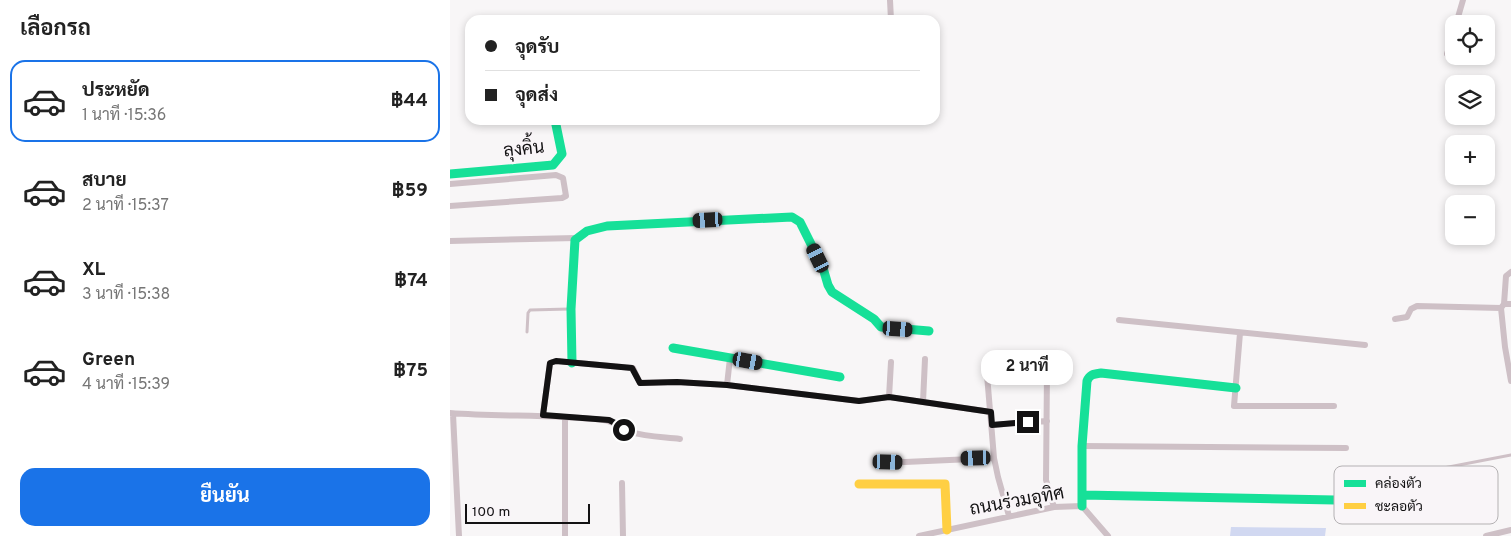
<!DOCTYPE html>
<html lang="th">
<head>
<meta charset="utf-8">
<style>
	body { margin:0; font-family:Overpass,Sarabun,sans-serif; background:#f6f6f6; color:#222; height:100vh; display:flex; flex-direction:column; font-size:19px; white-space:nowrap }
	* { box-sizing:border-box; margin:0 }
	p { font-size:16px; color:#767676 }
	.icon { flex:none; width:28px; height:28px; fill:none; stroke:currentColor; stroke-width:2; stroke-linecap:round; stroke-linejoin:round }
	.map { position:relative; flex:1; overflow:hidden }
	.sheet { display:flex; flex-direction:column; background:#fff; width:450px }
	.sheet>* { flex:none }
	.top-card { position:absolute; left:15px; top:15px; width:475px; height:110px; border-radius:15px; box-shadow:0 2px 8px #0003; display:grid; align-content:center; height:110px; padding:0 20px; background:#fff }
	.controls { position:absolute; left:995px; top:15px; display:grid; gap:10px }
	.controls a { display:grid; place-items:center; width:50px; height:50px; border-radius:10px; background:#fff; box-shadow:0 2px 8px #0003; font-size:25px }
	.scale { position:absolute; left:15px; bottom:12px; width:125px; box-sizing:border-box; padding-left:5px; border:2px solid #131213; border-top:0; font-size:14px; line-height:18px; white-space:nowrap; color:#131213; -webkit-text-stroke:4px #f9f5f8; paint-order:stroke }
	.end { position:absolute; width:22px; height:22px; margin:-11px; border:6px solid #131213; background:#fff; box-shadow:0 0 0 2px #fff }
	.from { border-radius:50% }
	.bubble { position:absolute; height:35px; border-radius:15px; background:#fff; box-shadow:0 2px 8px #0003; font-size:16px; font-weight:700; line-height:35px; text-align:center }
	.car { position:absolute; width:15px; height:30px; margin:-15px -8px; border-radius:6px; box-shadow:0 0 4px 1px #0007; background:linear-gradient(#222 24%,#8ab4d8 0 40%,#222 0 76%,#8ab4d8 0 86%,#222 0) }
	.top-card b { display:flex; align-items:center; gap:18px; height:48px; font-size:19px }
	.top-card b+b { border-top:1px solid #e0e0e0 }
	.top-card i { width:12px; height:12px; background:#222 }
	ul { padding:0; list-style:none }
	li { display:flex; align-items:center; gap:15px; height:82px; margin:0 10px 8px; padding:0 10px; border:2px solid transparent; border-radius:15px }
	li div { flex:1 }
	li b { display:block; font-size:19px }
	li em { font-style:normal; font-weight:700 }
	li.active { border-color:#1a73e8 }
	li>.icon { width:45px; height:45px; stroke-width:1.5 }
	h2 { padding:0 20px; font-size:22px; line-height:60px }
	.button { display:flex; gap:10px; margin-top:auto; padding:10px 20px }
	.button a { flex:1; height:58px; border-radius:15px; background:#1a73e8; color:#fff; font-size:20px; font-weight:700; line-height:58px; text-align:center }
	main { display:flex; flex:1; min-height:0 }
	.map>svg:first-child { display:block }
	.water { fill:#d1d8f1 }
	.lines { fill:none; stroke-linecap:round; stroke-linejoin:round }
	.lane { stroke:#cec0c6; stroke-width:3 }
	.street { stroke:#cec0c6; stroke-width:6 }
	.fast { stroke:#16e098; stroke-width:9 }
	.slow { stroke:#ffcf43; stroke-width:9 }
	.route { stroke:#131213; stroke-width:6 }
	.labels { text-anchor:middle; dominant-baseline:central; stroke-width:5; stroke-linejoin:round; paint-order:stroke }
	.street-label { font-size:18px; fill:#131213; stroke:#f9f5f8 }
	.key { fill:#f9f5f8; stroke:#b4b1b3; stroke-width:1 }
	.key-label { font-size:14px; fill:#131213 }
</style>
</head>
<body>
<main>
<section class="sheet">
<h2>เลือกรถ</h2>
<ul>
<li class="active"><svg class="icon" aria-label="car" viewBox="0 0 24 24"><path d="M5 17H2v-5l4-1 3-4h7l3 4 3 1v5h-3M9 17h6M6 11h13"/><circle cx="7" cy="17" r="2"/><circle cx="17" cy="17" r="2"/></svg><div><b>ประหยัด</b><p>1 นาที · 15:36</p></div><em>฿44</em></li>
<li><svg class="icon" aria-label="car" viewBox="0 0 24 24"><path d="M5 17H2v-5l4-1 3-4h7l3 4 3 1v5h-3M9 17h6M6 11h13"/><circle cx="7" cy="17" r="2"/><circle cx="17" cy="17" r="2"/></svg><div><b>สบาย</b><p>2 นาที · 15:37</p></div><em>฿59</em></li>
<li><svg class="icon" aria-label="car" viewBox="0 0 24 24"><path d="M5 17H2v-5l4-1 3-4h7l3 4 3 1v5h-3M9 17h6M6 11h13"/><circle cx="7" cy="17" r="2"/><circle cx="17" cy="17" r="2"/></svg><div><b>XL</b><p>3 นาที · 15:38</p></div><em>฿74</em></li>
<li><svg class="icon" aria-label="car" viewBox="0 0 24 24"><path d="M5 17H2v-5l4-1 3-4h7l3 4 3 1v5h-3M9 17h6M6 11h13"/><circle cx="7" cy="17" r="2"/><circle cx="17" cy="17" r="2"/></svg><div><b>Green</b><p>4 นาที · 15:39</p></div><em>฿75</em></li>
</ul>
<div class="button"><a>ยืนยัน</a></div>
</section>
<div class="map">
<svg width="1061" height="536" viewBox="0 0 1061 536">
	<rect width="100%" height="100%" fill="#f8f6f7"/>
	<!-- water -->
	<path class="water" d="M781 527 876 528 875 536H780Z"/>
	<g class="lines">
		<!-- lane -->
		<path class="lane" d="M77 332 78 313 80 310 119 309
			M900 486 1061 455"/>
		<!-- street -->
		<path class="street" d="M440 0 441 20
			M1006 24 1013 0
			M997 54 1004 32
			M0 184 106 175 113 178 116 196 112 198 0 206
			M0 241 126 238
			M1054 304 1056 276 1061 272
			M1061 304H1054L1051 308 1055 347 1061 381
			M945 319 957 317 961 309 967 306 1051 308
			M669 320 915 345
			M790 333 784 406H884
			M536 363 544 458 548 477 559 516
			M597 371 596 480 604 507
			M277 385 280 358
			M439 397 441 362
			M473 402 475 359
			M0 413C51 417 102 414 153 420 164 421 171 429 181 432 196 437 214 437 230 439
			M3 414 9 536
			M93 415 100 363 106 361 183 368 190 383 227 382 277 385 409 401 439 397 541 412
			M115 417V536
			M542 425 597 421
			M632 446 896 448
			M426 461 455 462 544 458
			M172 483 173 536
			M469 536 604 507 632 506 658 536
			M1036 536 1061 530"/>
		<!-- fast -->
		<path class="fast" d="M0 174 103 165 112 154 105 120
			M223 348 390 377
			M122 363 121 309 125 240 137 231 157 226 342 217 350 222 373 268 378 285 382 292 424 319 431 327 479 331
			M633 495 885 500
			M632 506V446L637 381C640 374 644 374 651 373L786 388"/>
		<!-- slow -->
		<path class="slow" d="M409 484H495L497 530"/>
	</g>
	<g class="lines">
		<!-- route -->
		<path class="route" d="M174 430 165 423 159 420 93 415 100 363 106 361 182 368 190 383 227 382 277 385 409 401 439 397 541 412 542 425 578 422"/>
	</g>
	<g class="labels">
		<!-- street labels -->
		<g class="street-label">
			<text transform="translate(74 150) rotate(-6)">ลุงคิ้น</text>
			<text transform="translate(567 502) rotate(-10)">ถนนร่วมอุทิศ</text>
		</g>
	</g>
	<!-- legend -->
	<rect x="884" y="466" width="164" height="58" rx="8" class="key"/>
	<rect x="894" y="480" width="22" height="7" fill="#16e098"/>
	<rect x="894" y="503" width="22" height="6" fill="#ffcf43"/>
	<g class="key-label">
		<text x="925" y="488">คล่องตัว</text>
		<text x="925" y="511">ชะลอตัว</text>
	</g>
</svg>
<div class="controls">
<a><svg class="icon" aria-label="locate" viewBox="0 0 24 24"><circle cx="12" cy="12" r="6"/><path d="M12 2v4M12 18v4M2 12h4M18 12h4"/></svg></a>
<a><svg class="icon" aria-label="layers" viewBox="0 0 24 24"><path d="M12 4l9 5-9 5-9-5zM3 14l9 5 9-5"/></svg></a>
<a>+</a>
<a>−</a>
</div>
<div class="scale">100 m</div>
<i class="end from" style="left:174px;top:430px"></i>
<i class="end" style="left:578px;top:422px"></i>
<div class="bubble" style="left:531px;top:350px;width:92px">2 นาที</div>
<i class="car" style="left:258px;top:220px;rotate:267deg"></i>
<i class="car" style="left:368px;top:258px;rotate:334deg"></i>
<i class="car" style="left:448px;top:329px;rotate:94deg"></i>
<i class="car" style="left:298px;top:361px;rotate:100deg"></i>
<i class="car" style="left:526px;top:458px;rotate:268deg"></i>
<i class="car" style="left:438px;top:462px;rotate:92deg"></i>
<div class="top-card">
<b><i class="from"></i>จุดรับ</b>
<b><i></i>จุดส่ง</b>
</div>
</div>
</main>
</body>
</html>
